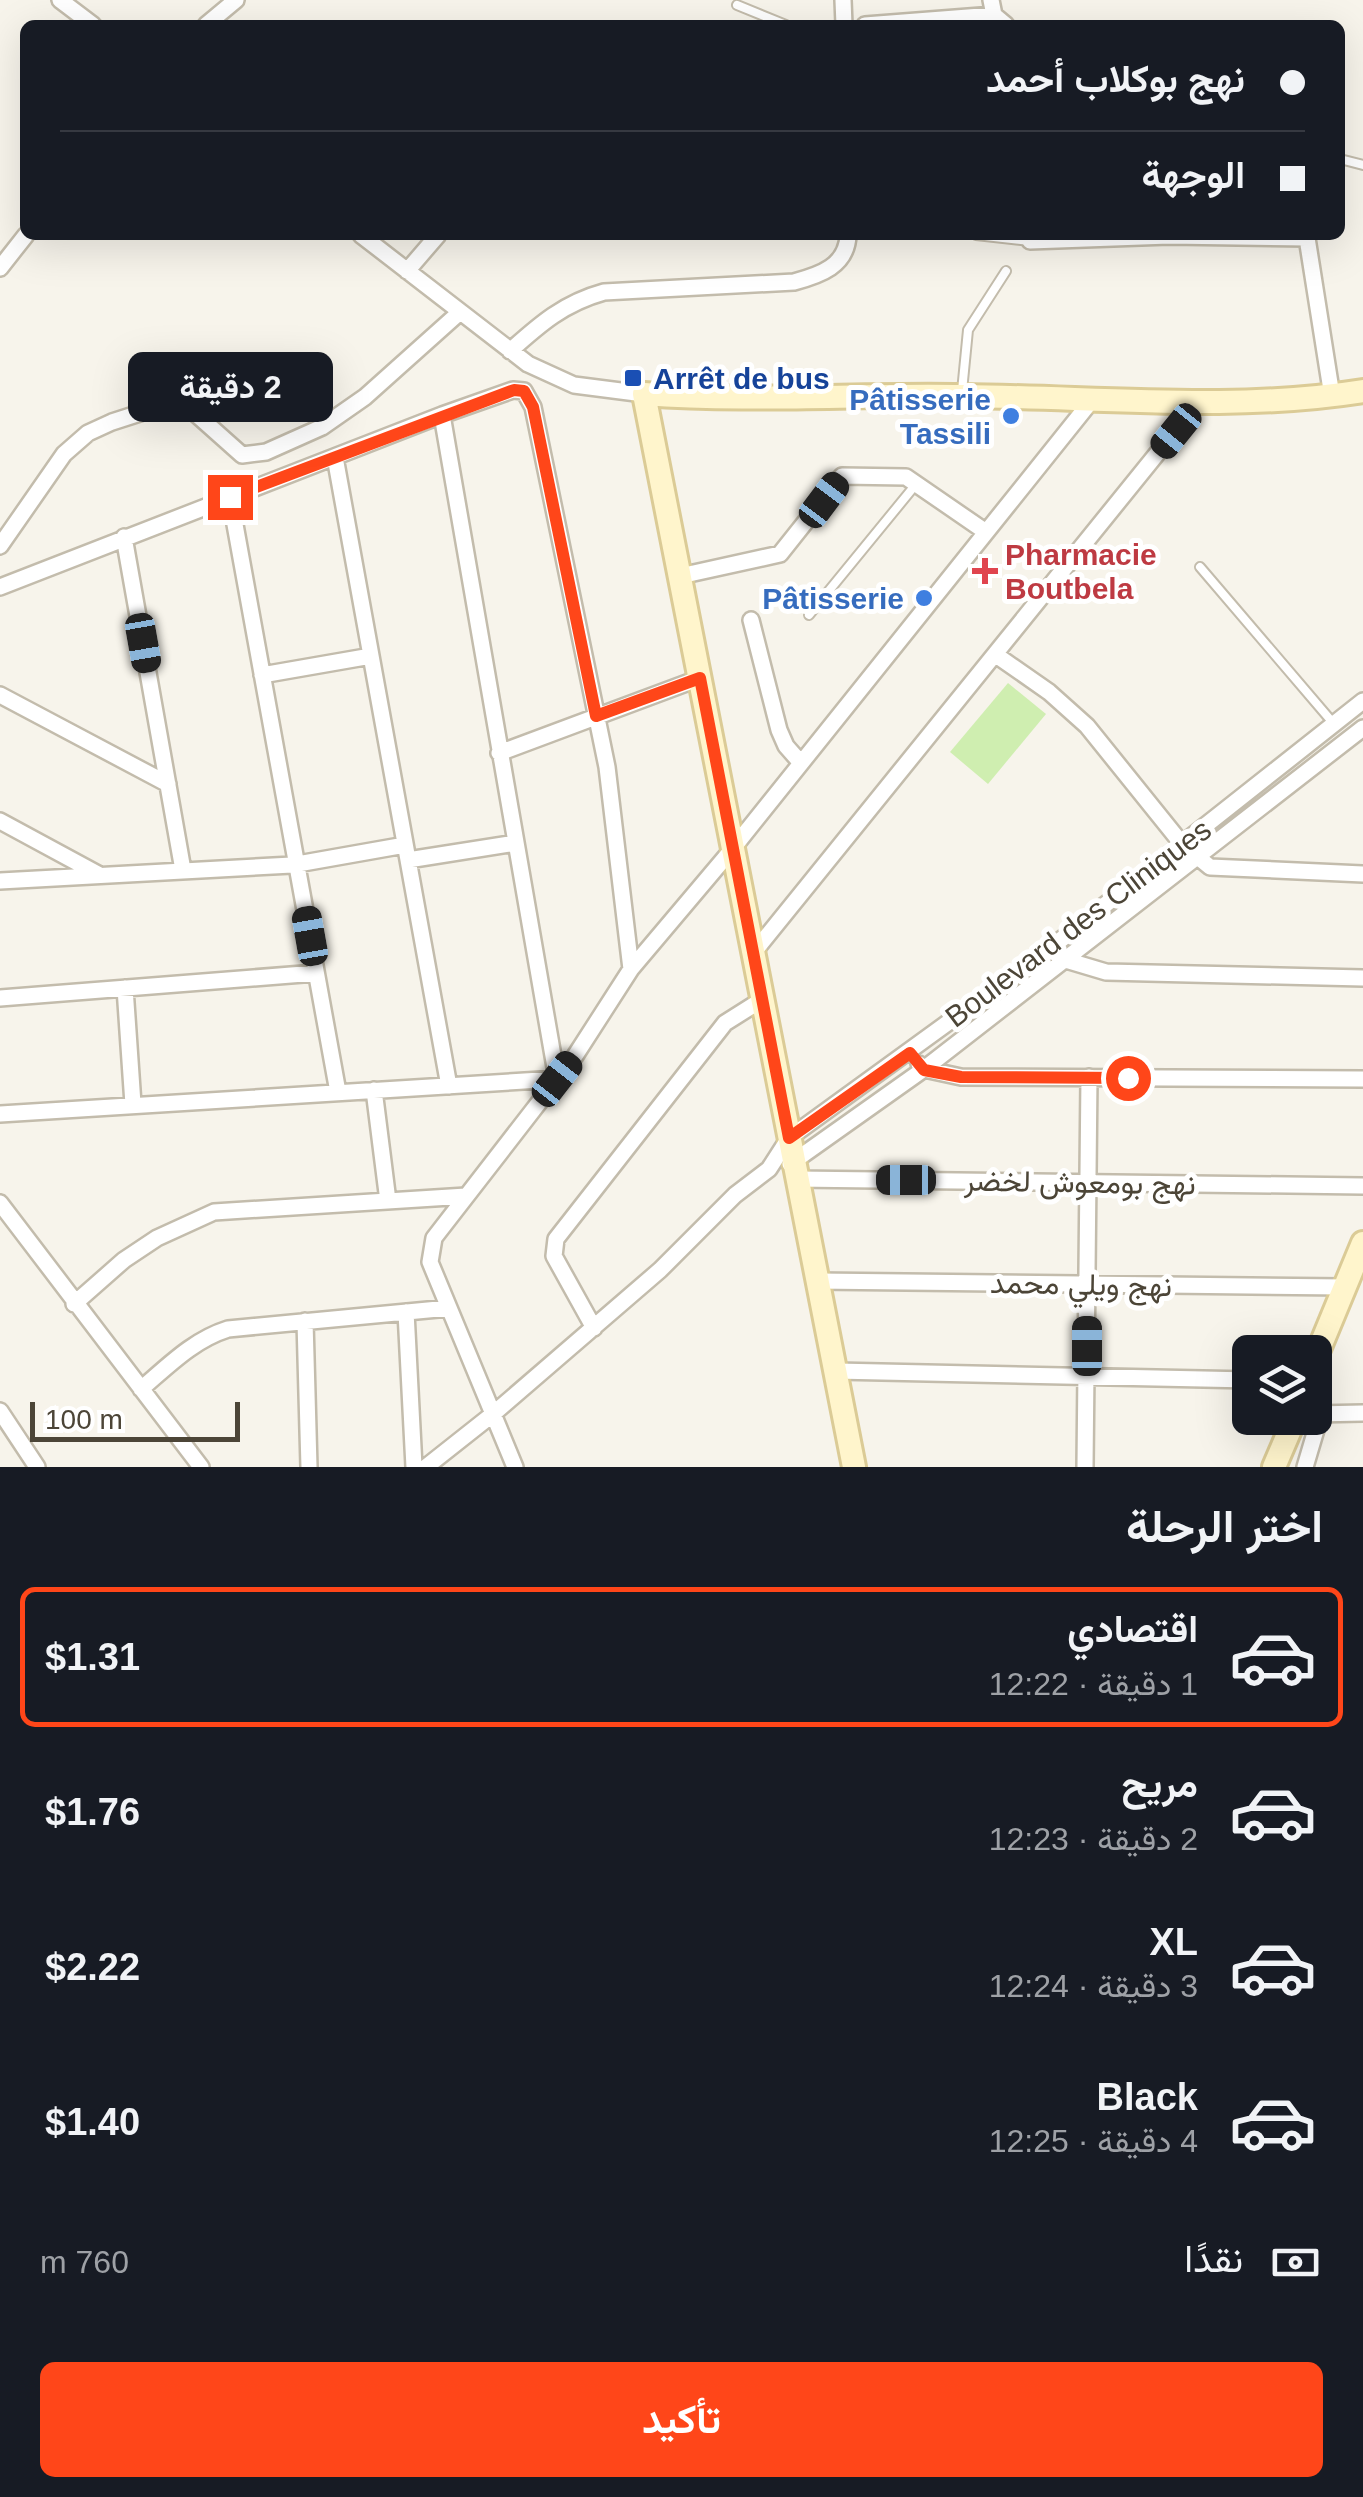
<!DOCTYPE html>
<html lang="ar">
<head>
<meta charset="utf-8">
<style>
	body { margin:0; font-family:Arial,Vazirmatn,sans-serif; background:#20242c; color:#f1f3f6; direction:rtl; height:100vh; display:flex; flex-direction:column; font-size:38px; white-space:nowrap }
	* { box-sizing:border-box; margin:0 }
	p { font-size:32px; color:#9ea1a6 }
	.icon { flex:none; width:55px; height:55px; fill:none; stroke:currentColor; stroke-width:2; stroke-linecap:round; stroke-linejoin:round }
	.map { position:relative; height:1467px; overflow:hidden; direction:ltr }
	.side { display:flex; flex-direction:column; background:#171b24; flex:1 }
	.side>* { flex:none }
	.guide { position:absolute; left:20px; top:20px; width:1325px; height:220px; border-radius:15px; box-shadow:0 10px 40px #0002; direction:rtl; display:grid; align-content:center; height:220px; padding:0 40px; background:#171b24 }
	.controls { position:absolute; left:1232px; top:1335px; display:grid; gap:20px }
	.controls a { display:grid; place-items:center; width:100px; height:100px; border-radius:15px; background:#171b24; box-shadow:0 10px 40px #0002; font-size:50px }
	.scale { position:absolute; left:30px; bottom:25px; width:210px; box-sizing:border-box; padding-left:10px; border:5px solid #4c4537; border-top:0; font-size:28px; line-height:35px; white-space:nowrap; color:#4c4537; -webkit-text-stroke:8px #fff; paint-order:stroke }
	.end { position:absolute; width:45px; height:45px; margin:-22px; border:12px solid #ff4619; background:#fff; box-shadow:0 0 0 5px #fff }
	.from { border-radius:50% }
	.bubble { position:absolute; height:70px; border-radius:15px; background:#171b24; box-shadow:0 10px 40px #0002; font-size:32px; font-weight:700; line-height:70px; text-align:center; direction:rtl }
	.car { position:absolute; width:30px; height:60px; margin:-30px -15px; border-radius:12px; box-shadow:0 0 8px 2px #0007; background:linear-gradient(#222 24%,#8ab4d8 0 40%,#222 0 76%,#8ab4d8 0 86%,#222 0) }
	.guide b { display:flex; align-items:center; gap:35px; height:95px; font-size:38px }
	.guide b+b { border-top:2px solid #363941 }
	.guide i { width:25px; height:25px; background:#f1f3f6 }
	ul { padding:0; list-style:none }
	li { display:flex; align-items:center; gap:30px; height:140px; margin:0 20px 15px; padding:0 20px; border:5px solid transparent; border-radius:15px }
	li div { flex:1 }
	li b { display:block; font-size:38px }
	li em { font-style:normal; font-weight:700 }
	li.current { border-color:#ff4619 }
	li>.icon { width:90px; height:90px; stroke-width:1.5 }
	h2 { padding:0 40px; font-size:45px; line-height:120px }
	.pay { display:flex; align-items:center; gap:25px; height:110px; padding:0 40px; font-size:38px }
	.pay p { margin-inline-start:auto }
	.primary-button { display:flex; gap:20px; margin-top:auto; padding:20px 40px }
	.primary-button a { flex:1; height:115px; border-radius:15px; background:#ff4619; color:#fff; font-size:40px; font-weight:700; line-height:115px; text-align:center }
	.map>svg:first-child { display:block }
	.green { fill:#cfeeb0 }
	.lines { fill:none; stroke-linecap:round; stroke-linejoin:round }
	.lane-casing { stroke:#c3bcac; stroke-width:12 }
	.street-casing { stroke:#c3bcac; stroke-width:20 }
	.secondary-casing { stroke:#dbcb96; stroke-width:28 }
	.lane { stroke:#fff; stroke-width:8 }
	.street { stroke:#fff; stroke-width:15 }
	.secondary { stroke:#fff5cc; stroke-width:22 }
	.route { stroke:#ff4619; stroke-width:12 }
	.transit-dot { fill:#1a4fb4; stroke:#fff; stroke-width:4 }
	.shop-dot { fill:#3f7fe0; stroke:#fff; stroke-width:4 }
	.health-dot { fill:#e0444e; stroke:#fff; stroke-width:4 }
	.labels { text-anchor:middle; dominant-baseline:central; stroke-width:10; stroke-linejoin:round; paint-order:stroke }
	.transit-label { font-size:30px; font-weight:bold; fill:#164399; stroke:#fff; text-anchor:start }
	.shop-label { font-size:30px; font-weight:bold; fill:#366cbe; stroke:#fff; text-anchor:end }
	.health-label { font-size:30px; font-weight:bold; fill:#be3a42; stroke:#fff; text-anchor:start }
	.street-label { font-size:30px; fill:#4c4537; stroke:#fff }
</style>
</head>
<body>
<div class="map">
<svg width="1363" height="1467" viewBox="0 0 1363 1467">
	<rect width="100%" height="100%" fill="#f7f4eb"/>
	<!-- green -->
	<path class="green" d="M1008 683 1046 714 988 784 950 752Z"/>
	<g class="lines">
		<defs>
			<path id="lane" d="M737 5 786 25
				M1340 159 1363 165
				M976 235 1030 241
				M962 391 968 330 1006 271
				M1200 567 1334 724
				M809 615 917 483"/>
			<path id="street" d="M60 0 93 25
				M843 0 844 25
				M991 0 994 15 1006 25
				M206 25 236 0
				M865 25 994 15
				M361 235 528 364 574 385 644 394
				M1030 235V241L1169 236 1307 238 1332 396
				M0 268 26 235
				M407 271 438 235
				M510 351C540 324 564 303 604 292L794 282C820 275 847 266 848 235
				M335 457 449 1086
				M230 497 338 1092
				M124 537 183 870
				M0 546 64 454 88 433 112 422 174 402 187 406 242 455 266 452 322 427 365 397 460 312
				M680 576 780 554 842 476 906 477 986 532
				M0 587 442 415 513 390 524 391 533 407 607 767 631 969
				M751 620 779 730 786 746 801 763
				M996 655 1049 692 1087 726 1182 844 1210 867 1363 874
				M262 675 371 656
				M0 695 168 784
				M499 753 700 678
				M0 821 98 874
				M408 860 516 843
				M0 881 292 865 405 845
				M754 952 1198 403
				M1059 958 1106 972 1363 978
				M125 988 133 1104
				M0 998 316 973
				M919 1064 924 1069 961 1077 1363 1079
				M374 1090 388 1201
				M0 1114 557 1079 442 415
				M790 1164 924 1069 1363 728
				M796 1179 1363 1186
				M0 1203 201 1467
				M816 1281 1345 1287
				M74 1304 124 1260 157 1238 214 1212 466 1196
				M406 1312 414 1467
				M305 1321 309 1467
				M594 1328 554 1256 556 1239 725 1023 763 999
				M836 1371 1250 1380
				M141 1389C168 1366 193 1340 228 1329L449 1308
				M0 1411 37 1467
				M1315 1414 1363 1413
				M426 1467 493 1414 660 1270 735 1195 769 1169 789 1138 1048 950 1363 701
				M515 1467 430 1262 434 1238 575 1056 631 969 734 847 1092 400
				M1085 1467 1089 1077
				M1305 1467 1321 1413"/>
			<path id="secondary" d="M1315 1359 1363 1243
				M854 1467 644 394C750 402 856 394 962 396 1096 397 1230 412 1363 391
				M1274 1467 1295 1418"/>
		</defs>
		<!-- lane casing -->
		<use href="#lane" class="lane-casing"/>
		<!-- street casing -->
		<use href="#street" class="street-casing"/>
		<!-- secondary casing -->
		<use href="#secondary" class="secondary-casing"/>
		<!-- lane -->
		<use href="#lane" class="lane"/>
		<!-- street -->
		<use href="#street" class="street"/>
		<!-- secondary -->
		<use href="#secondary" class="secondary"/>
	</g>
	<g class="lines">
		<!-- route -->
		<path class="route" d="M230 497 514 390 524 391 533 407 596 716 700 678 789 1138 910 1053 924 1070 961 1077 1128 1078"/>
	</g>
	<!-- markers -->
	<rect class="transit-dot" x="623" y="368" width="20" height="20" rx="5"/>
	<g class="shop-dot">
		<circle cx="1011" cy="416" r="10"/>
		<circle cx="924" cy="598" r="10"/>
	</g>
	<path class="health-dot" d="M980 556h10v10h10v10h-10v10h-10v-10h-10v-10h10z"/>
	<g class="labels">
		<!-- transit labels -->
		<g class="transit-label">
			<text x="653" y="378">Arrêt de bus</text>
		</g>
		<!-- shop labels -->
		<g class="shop-label">
			<text x="991" y="399">Pâtisserie<tspan x="991" dy="34">Tassili</tspan></text>
			<text x="904" y="598">Pâtisserie</text>
		</g>
		<!-- health labels -->
		<g class="health-label">
			<text x="1005" y="554">Pharmacie<tspan x="1005" dy="34">Boutbela</tspan></text>
		</g>
		<!-- street labels -->
		<g class="street-label">
			<text transform="translate(1078 923) rotate(-37)">Boulevard des Cliniques</text>
			<text transform="translate(1080 1182) rotate(1)">نهج بومعوش لخضر</text>
			<text transform="translate(1081 1284) rotate(1)">نهج ويلي محمد</text>
		</g>
	</g>
</svg>
<div class="controls">
<a><svg class="icon" aria-label="layers" viewBox="0 0 24 24"><path d="M12 4l9 5-9 5-9-5zM3 14l9 5 9-5"/></svg></a>
</div>
<div class="scale">100 m</div>
<i class="end from" style="left:1128px;top:1078px"></i>
<i class="end" style="left:230px;top:497px"></i>
<div class="bubble" style="left:128px;top:352px;width:205px">2 دقيقة</div>
<i class="car" style="left:1176px;top:431px;rotate:219deg"></i>
<i class="car" style="left:824px;top:500px;rotate:37deg"></i>
<i class="car" style="left:143px;top:643px;rotate:170deg"></i>
<i class="car" style="left:310px;top:936px;rotate:350deg"></i>
<i class="car" style="left:557px;top:1079px;rotate:38deg"></i>
<i class="car" style="left:906px;top:1180px;rotate:270deg"></i>
<i class="car" style="left:1087px;top:1346px;rotate:0deg"></i>
<div class="guide">
<b><i class="from"></i>نهج بوكلاب أحمد</b>
<b><i></i>الوجهة</b>
</div>
</div>
<section class="side">
<h2>اختر الرحلة</h2>
<ul>
<li class="current"><svg class="icon" aria-label="car" viewBox="0 0 24 24"><path d="M5 17H2v-5l4-1 3-4h7l3 4 3 1v5h-3M9 17h6M6 11h13"/><circle cx="7" cy="17" r="2"/><circle cx="17" cy="17" r="2"/></svg><div><b>اقتصادي</b><p>1 دقيقة · 12:22</p></div><em>$1.31</em></li>
<li><svg class="icon" aria-label="car" viewBox="0 0 24 24"><path d="M5 17H2v-5l4-1 3-4h7l3 4 3 1v5h-3M9 17h6M6 11h13"/><circle cx="7" cy="17" r="2"/><circle cx="17" cy="17" r="2"/></svg><div><b>مريح</b><p>2 دقيقة · 12:23</p></div><em>$1.76</em></li>
<li><svg class="icon" aria-label="car" viewBox="0 0 24 24"><path d="M5 17H2v-5l4-1 3-4h7l3 4 3 1v5h-3M9 17h6M6 11h13"/><circle cx="7" cy="17" r="2"/><circle cx="17" cy="17" r="2"/></svg><div><b>XL</b><p>3 دقيقة · 12:24</p></div><em>$2.22</em></li>
<li><svg class="icon" aria-label="car" viewBox="0 0 24 24"><path d="M5 17H2v-5l4-1 3-4h7l3 4 3 1v5h-3M9 17h6M6 11h13"/><circle cx="7" cy="17" r="2"/><circle cx="17" cy="17" r="2"/></svg><div><b>Black</b><p>4 دقيقة · 12:25</p></div><em>$1.40</em></li>
</ul>
<div class="pay"><svg class="icon" aria-label="cash" viewBox="0 0 24 24"><path d="M3 7h18v10H3z"/><circle cx="12" cy="12" r="2"/></svg>نقدًا<p>760 m</p></div>
<div class="primary-button"><a>تأكيد</a></div>
</section>
</body>
</html>
